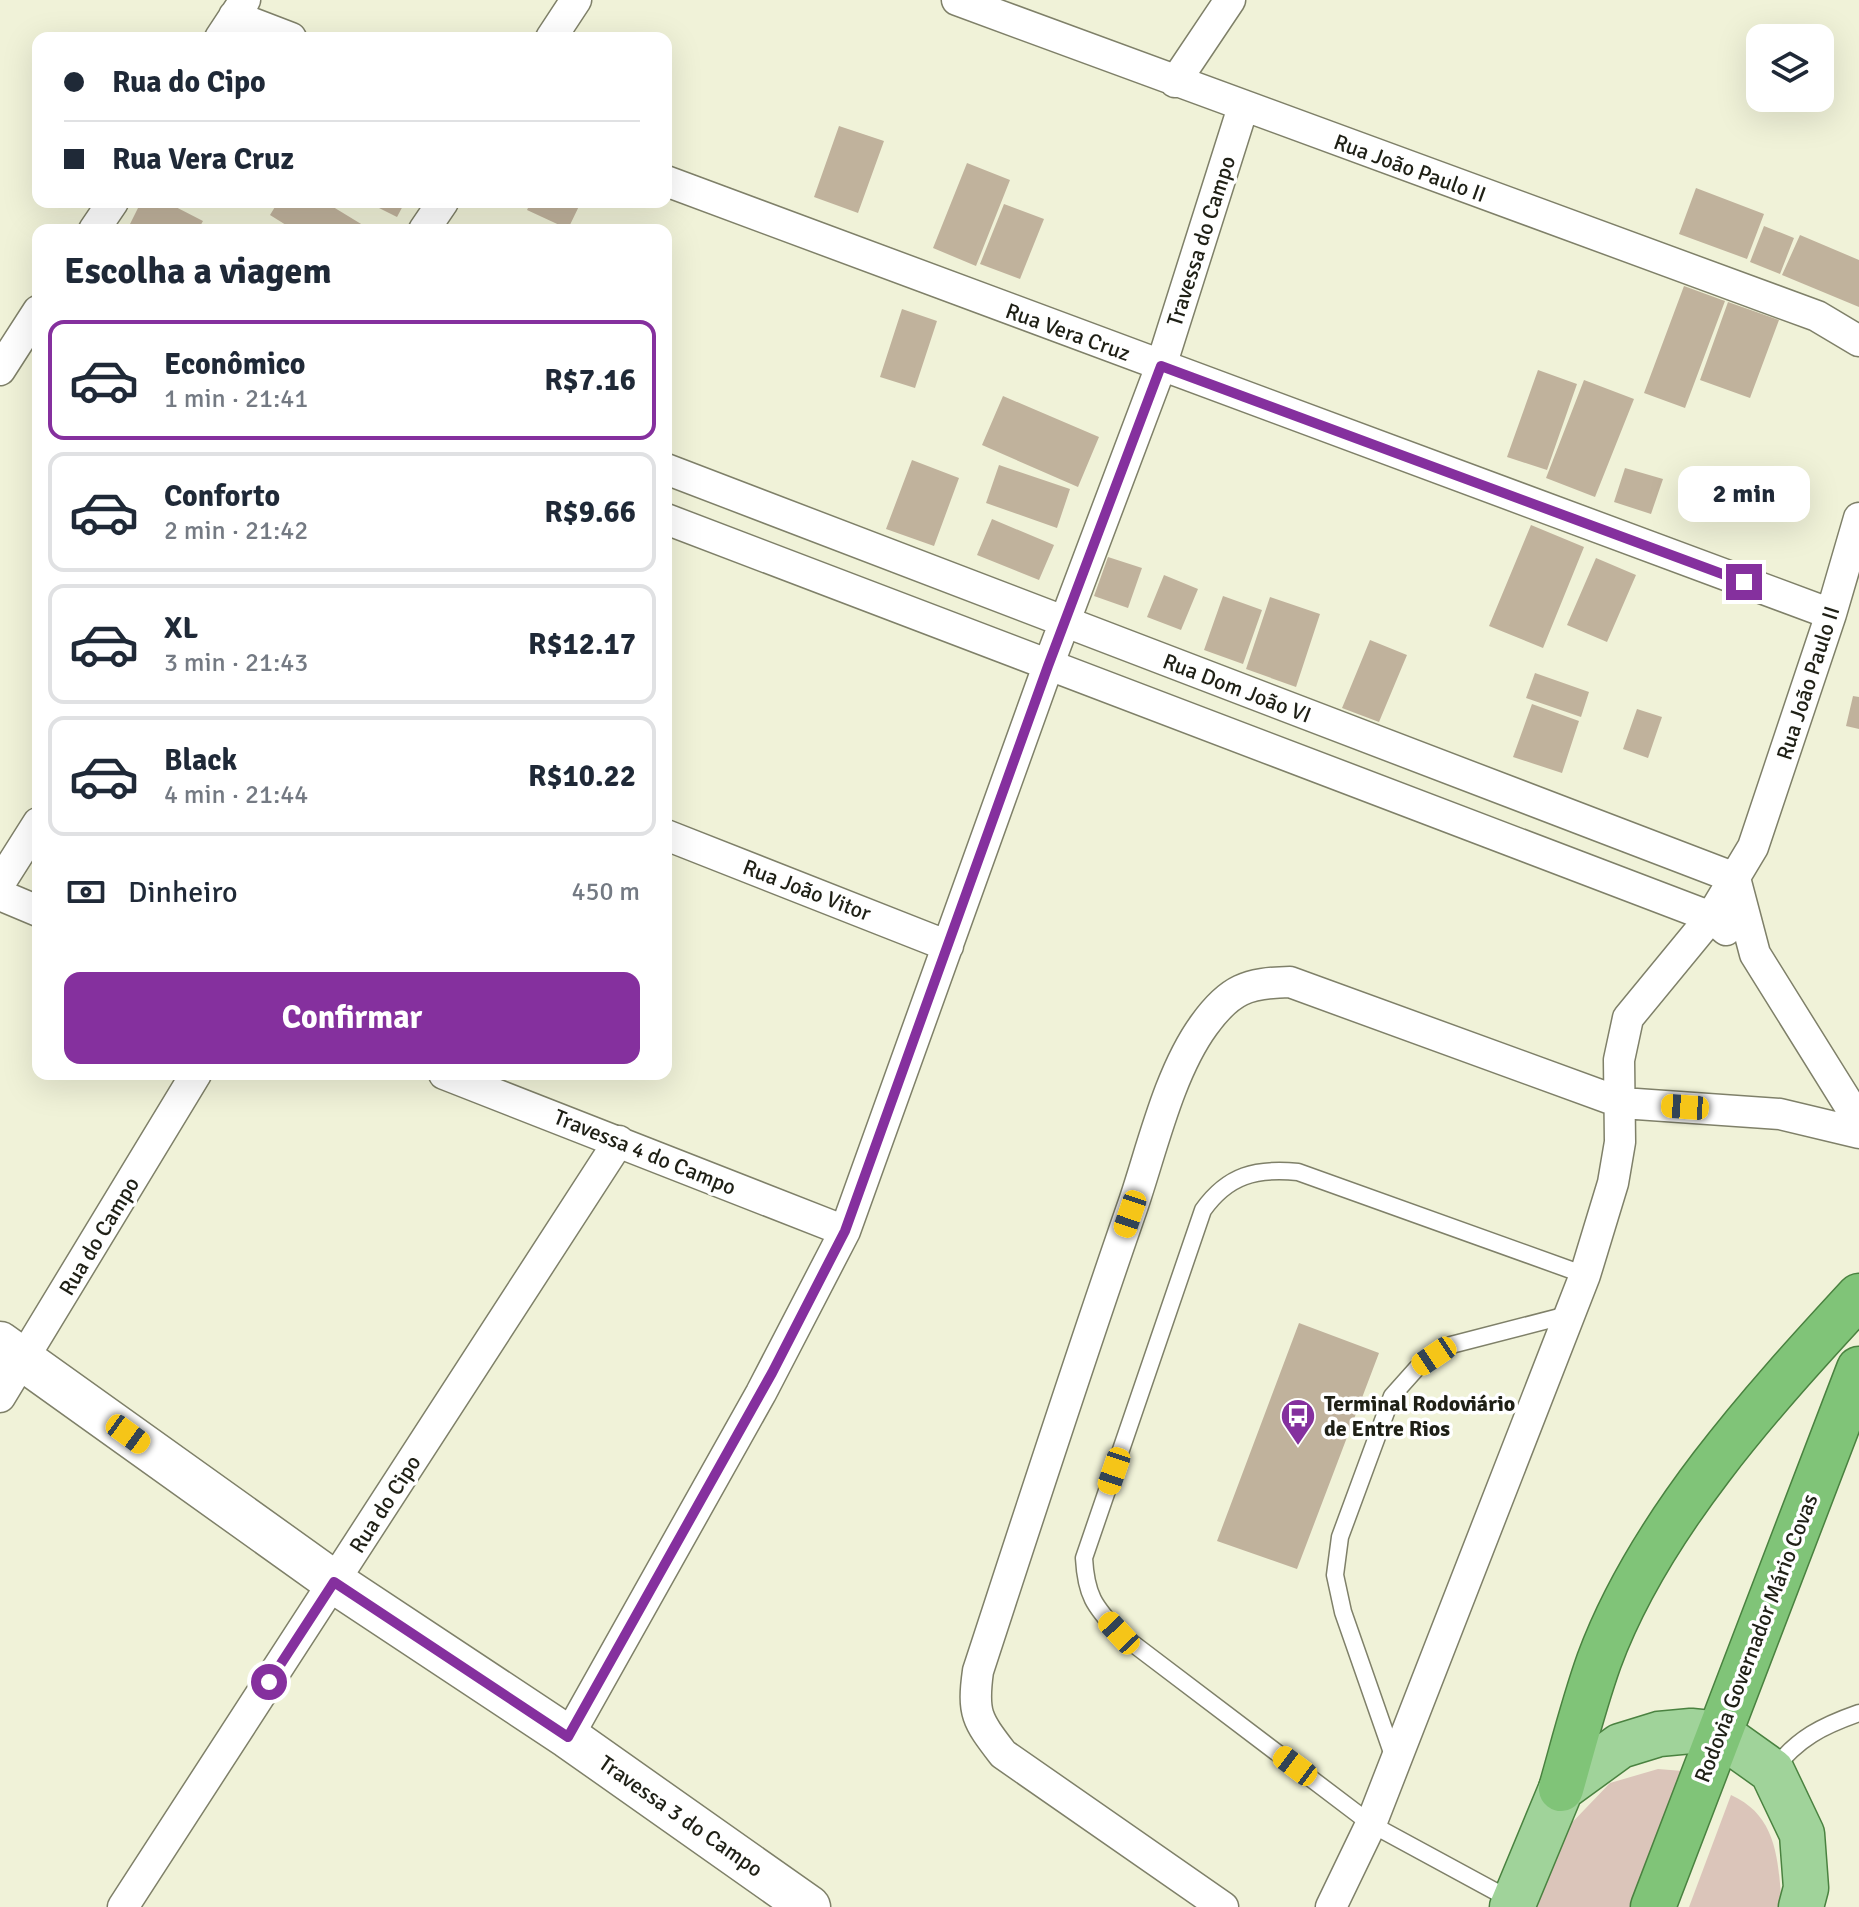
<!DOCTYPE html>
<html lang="pt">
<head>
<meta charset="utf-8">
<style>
	body { margin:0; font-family:Signika,sans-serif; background:#f2f2f3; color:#1f2937; height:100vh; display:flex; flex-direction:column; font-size:30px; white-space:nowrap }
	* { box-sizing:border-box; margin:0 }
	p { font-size:26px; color:#747a83 }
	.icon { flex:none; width:44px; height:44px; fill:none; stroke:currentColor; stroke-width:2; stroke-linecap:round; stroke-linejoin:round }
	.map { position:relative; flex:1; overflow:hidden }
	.side { position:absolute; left:32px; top:224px; width:640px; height:856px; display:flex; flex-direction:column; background:#fff; border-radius:16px; box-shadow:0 8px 32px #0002 }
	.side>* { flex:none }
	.banner { position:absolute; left:32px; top:32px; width:640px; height:176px; border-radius:16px; box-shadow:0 8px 32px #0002; display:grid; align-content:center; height:176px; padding:0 32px; background:#fff }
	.controls { position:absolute; left:1746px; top:24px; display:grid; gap:16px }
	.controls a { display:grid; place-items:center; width:88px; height:88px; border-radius:16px; background:#fff; box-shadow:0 8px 32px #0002; font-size:40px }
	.end { position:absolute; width:36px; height:36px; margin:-18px; border:10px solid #85309e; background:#fff; box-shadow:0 0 0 4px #fff }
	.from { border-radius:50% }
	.bubble { position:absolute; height:56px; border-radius:16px; background:#fff; box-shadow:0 8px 32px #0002; font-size:26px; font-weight:800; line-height:56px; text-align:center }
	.car { position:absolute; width:24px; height:48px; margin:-24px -12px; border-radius:10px; box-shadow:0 0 6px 2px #0007; background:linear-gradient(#f5c518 24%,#345 0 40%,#f5c518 0 76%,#345 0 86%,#f5c518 0) }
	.banner b { display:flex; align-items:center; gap:28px; height:76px; font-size:30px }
	.banner b+b { border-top:2px solid #e0e1e3 }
	.banner i { width:20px; height:20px; background:#1f2937 }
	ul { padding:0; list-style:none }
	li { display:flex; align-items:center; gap:24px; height:120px; margin:0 16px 12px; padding:0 16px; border:4px solid #e0e1e3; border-radius:16px }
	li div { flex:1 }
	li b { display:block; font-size:30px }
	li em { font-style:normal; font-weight:800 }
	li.active { border-color:#85309e }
	li>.icon { width:72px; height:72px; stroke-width:1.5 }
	h2 { padding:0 32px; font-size:36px; line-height:96px }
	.pay { display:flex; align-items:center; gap:20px; height:88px; padding:0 32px; font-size:30px }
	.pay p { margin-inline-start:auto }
	.cta { display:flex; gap:16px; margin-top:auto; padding:16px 32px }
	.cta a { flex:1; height:92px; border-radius:16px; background:#85309e; color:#fff; font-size:32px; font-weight:800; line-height:92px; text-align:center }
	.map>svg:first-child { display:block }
	.green { fill:#dbc5ba }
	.building { fill:#c0b29c }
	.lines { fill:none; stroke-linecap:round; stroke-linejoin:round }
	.service-casing { stroke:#7f8069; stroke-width:19 }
	.minor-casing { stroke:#7f8069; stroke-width:33 }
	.secondary-casing { stroke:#7f8069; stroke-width:45 }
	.primary-casing { stroke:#4a8240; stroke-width:47 }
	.trunk-casing { stroke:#4a8240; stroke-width:47 }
	.service { stroke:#fff; stroke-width:16 }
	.minor { stroke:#fff; stroke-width:30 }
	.secondary { stroke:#fff; stroke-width:42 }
	.primary { stroke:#a0d39a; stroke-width:44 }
	.trunk { stroke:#80c478; stroke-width:44 }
	.route { stroke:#85309e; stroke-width:10 }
	.labels { text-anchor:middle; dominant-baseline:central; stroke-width:7; stroke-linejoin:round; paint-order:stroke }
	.street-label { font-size:22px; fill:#1f2016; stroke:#fff }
	.poi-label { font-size:22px; font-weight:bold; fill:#1f2016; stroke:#fff; text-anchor:start }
</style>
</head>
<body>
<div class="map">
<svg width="1859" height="1907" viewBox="0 0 1859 1907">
	<rect width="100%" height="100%" fill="#f0f2d8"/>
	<!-- green -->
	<path class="green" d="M1658 1769 1695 1772 1640 1907H1532L1561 1834 1610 1783Z
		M1731 1795C1778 1816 1778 1861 1782 1907H1689Z"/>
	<!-- building -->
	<path class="building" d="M839 126 884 141 858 213 814 197Z
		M967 163 1010 180 976 266 933 248Z
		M1696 188 1764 214 1747 259 1679 234Z
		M141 202H166L203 221 198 230H127Z
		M278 202H325L371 230H294L270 215Z
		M367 202H405L397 217Z
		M531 202H581L568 229 527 210Z
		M1004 204 1044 219 1020 279 980 264Z
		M1764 226 1794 238 1780 274 1750 262Z
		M1800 235 1859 260V307L1782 275Z
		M1684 286 1725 301 1685 408 1644 393Z
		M1728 302 1779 320 1750 398 1700 380Z
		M902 309 937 321 915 388 880 377Z
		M1538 370 1577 384 1547 470 1507 457Z
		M1584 380 1634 399 1595 497 1546 478Z
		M1003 396 1099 437 1078 487 982 445Z
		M912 460 959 478 934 546 886 529Z
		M999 465 1070 489 1057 528 986 503Z
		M1625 468 1663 479 1651 514 1614 502Z
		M992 519 1054 545 1039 580 977 555Z
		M1531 525 1584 547 1543 648 1489 626Z
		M1108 557 1142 568 1128 608 1094 596Z
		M1596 558 1636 575 1607 642 1567 625Z
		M1164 575 1198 589 1181 630 1147 617Z
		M1223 596 1262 610 1243 664 1204 650Z
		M1270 597 1320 614 1296 687 1246 669Z
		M1370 640 1407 655 1379 722 1342 708Z
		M1535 673 1589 692 1581 717 1526 698Z
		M1853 696 1859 697V729L1846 726Z
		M1532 704 1579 721 1562 773 1513 757Z
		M1637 709 1662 717 1648 758 1623 749Z
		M1299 1323 1379 1353 1297 1569 1217 1541Z"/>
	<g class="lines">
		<defs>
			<path id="service" d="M1395 1761 1343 1612 1335 1575 1340 1537 1392 1396 1417 1368 1451 1345 1571 1314
				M1773 1770C1798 1738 1822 1726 1859 1713
				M1513 1901 1371 1824 1119 1633C1094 1606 1086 1595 1084 1558L1203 1210C1228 1175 1256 1168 1298 1172L1585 1275"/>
			<path id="minor" d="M957 0 1817 316 1859 341
				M234 16 291 38
				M220 38 245 0
				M551 38 576 0
				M1175 82 1230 0
				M666 181 1831 614
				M94 230 113 202
				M424 230 443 202
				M0 370 38 311
				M666 469 1735 878 1755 954 1859 1121
				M666 519 1711 917 1726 930
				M666 835 948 946
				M0 883 38 823
				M0 895 38 911
				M444 1074 845 1231
				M0 1397 196 1074
				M568 1737 761 1393 845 1231 1048 666 1161 366 1243 107
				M123 1907 619 1141
				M1223 1907 1003 1754C977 1720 972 1714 978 1671 1029 1515 1079 1360 1133 1205 1152 1149 1169 1073 1204 1025 1230 989 1247 983 1290 982L1622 1103 1780 1114 1859 1133
				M1331 1907 1371 1824 1585 1275 1613 1183 1620 1142 1619 1060 1628 1018 1711 917 1753 847 1831 614 1859 518"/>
			<path id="secondary" d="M0 1343 334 1582 568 1737 809 1907"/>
			<path id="primary" d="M1512 1907 1561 1789 1620 1746 1659 1734 1691 1731 1720 1734 1772 1771 1802 1834 1806 1888 1801 1907"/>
			<path id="trunk" d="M1561 1789C1573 1747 1584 1703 1599 1661 1649 1525 1762 1401 1859 1296
				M1653 1907 1859 1369"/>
		</defs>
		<!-- service casing -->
		<use href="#service" class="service-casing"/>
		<!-- minor casing -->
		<use href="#minor" class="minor-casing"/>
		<!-- secondary casing -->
		<use href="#secondary" class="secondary-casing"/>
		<!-- primary casing -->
		<use href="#primary" class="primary-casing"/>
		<!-- trunk casing -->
		<use href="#trunk" class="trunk-casing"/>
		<!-- service -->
		<use href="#service" class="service"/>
		<!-- minor -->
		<use href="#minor" class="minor"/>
		<!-- secondary -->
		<use href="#secondary" class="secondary"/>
		<!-- primary -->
		<use href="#primary" class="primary"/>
		<!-- trunk -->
		<use href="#trunk" class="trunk"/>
	</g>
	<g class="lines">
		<!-- route -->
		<path class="route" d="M269 1682 334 1582 568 1737 772 1373 845 1231 1048 666 1161 366 1744 582"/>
	</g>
	<!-- icons -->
	<defs>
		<symbol id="bus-pin" viewBox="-11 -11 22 30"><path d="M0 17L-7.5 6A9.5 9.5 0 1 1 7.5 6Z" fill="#85309e" stroke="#fff"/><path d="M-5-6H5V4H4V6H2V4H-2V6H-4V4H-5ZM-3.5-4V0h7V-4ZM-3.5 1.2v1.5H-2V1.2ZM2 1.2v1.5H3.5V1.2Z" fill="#fff"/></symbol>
	</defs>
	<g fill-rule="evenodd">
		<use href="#bus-pin" x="1278" y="1396" width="40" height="54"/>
	</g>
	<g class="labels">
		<!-- street labels -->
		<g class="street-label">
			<text transform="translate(1410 168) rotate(20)">Rua João Paulo II</text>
			<text transform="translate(1201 241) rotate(-72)">Travessa do Campo</text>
			<text transform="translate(1068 332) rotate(20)">Rua Vera Cruz</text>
			<text transform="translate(1808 683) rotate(-72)">Rua João Paulo II</text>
			<text transform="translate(1237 688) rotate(21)">Rua Dom João VI</text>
			<text transform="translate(807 890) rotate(21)">Rua João Vitor</text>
			<text transform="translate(645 1152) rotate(22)">Travessa 4 do Campo</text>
			<text transform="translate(99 1236) rotate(-59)">Rua do Campo</text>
			<text transform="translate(385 1504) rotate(-57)">Rua do Cipo</text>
			<text transform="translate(1756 1638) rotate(-69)">Rodovia Governador Mário Covas</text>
			<text transform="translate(681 1816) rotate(35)">Travessa 3 do Campo</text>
		</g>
		<!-- poi labels -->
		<g class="poi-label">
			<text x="1324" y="1403">Terminal Rodoviário<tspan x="1324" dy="25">de Entre Rios</tspan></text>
		</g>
	</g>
</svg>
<div class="controls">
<a><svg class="icon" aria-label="layers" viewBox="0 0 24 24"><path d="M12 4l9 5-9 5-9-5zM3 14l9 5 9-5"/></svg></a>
</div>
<i class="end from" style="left:269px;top:1682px"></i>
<i class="end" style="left:1744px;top:582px"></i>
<div class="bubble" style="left:1678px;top:466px;width:132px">2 min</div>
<i class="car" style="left:1685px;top:1107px;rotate:274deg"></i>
<i class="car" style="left:1130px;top:1214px;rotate:199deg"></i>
<i class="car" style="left:1434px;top:1356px;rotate:236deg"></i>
<i class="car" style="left:128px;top:1434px;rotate:126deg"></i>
<i class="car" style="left:1114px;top:1471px;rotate:199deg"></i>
<i class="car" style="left:1119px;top:1633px;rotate:317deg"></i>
<i class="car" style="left:1295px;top:1766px;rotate:307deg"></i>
<div class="banner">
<b><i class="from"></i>Rua do Cipo</b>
<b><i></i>Rua Vera Cruz</b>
</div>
<section class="side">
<h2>Escolha a viagem</h2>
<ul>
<li class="active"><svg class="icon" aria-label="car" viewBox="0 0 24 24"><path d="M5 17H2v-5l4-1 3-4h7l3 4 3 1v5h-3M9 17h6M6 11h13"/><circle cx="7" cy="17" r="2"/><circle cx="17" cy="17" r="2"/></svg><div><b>Econômico</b><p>1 min · 21:41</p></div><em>R$7.16</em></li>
<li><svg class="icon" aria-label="car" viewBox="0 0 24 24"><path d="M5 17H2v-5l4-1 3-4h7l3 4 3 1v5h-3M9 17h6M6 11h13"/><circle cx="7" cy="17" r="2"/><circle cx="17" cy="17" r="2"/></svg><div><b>Conforto</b><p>2 min · 21:42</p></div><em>R$9.66</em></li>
<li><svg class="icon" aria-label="car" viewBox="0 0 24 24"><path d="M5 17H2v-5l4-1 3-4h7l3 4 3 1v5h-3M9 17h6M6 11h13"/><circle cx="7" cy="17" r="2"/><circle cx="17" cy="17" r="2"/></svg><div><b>XL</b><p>3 min · 21:43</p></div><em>R$12.17</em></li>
<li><svg class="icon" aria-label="car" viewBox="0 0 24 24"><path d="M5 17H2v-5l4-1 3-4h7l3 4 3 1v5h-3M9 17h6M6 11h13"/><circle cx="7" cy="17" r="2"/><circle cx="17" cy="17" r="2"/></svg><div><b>Black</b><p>4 min · 21:44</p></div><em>R$10.22</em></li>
</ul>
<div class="pay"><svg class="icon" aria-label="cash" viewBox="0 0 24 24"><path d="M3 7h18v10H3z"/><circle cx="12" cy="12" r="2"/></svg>Dinheiro<p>450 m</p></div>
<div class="cta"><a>Confirmar</a></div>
</section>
</div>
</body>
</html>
